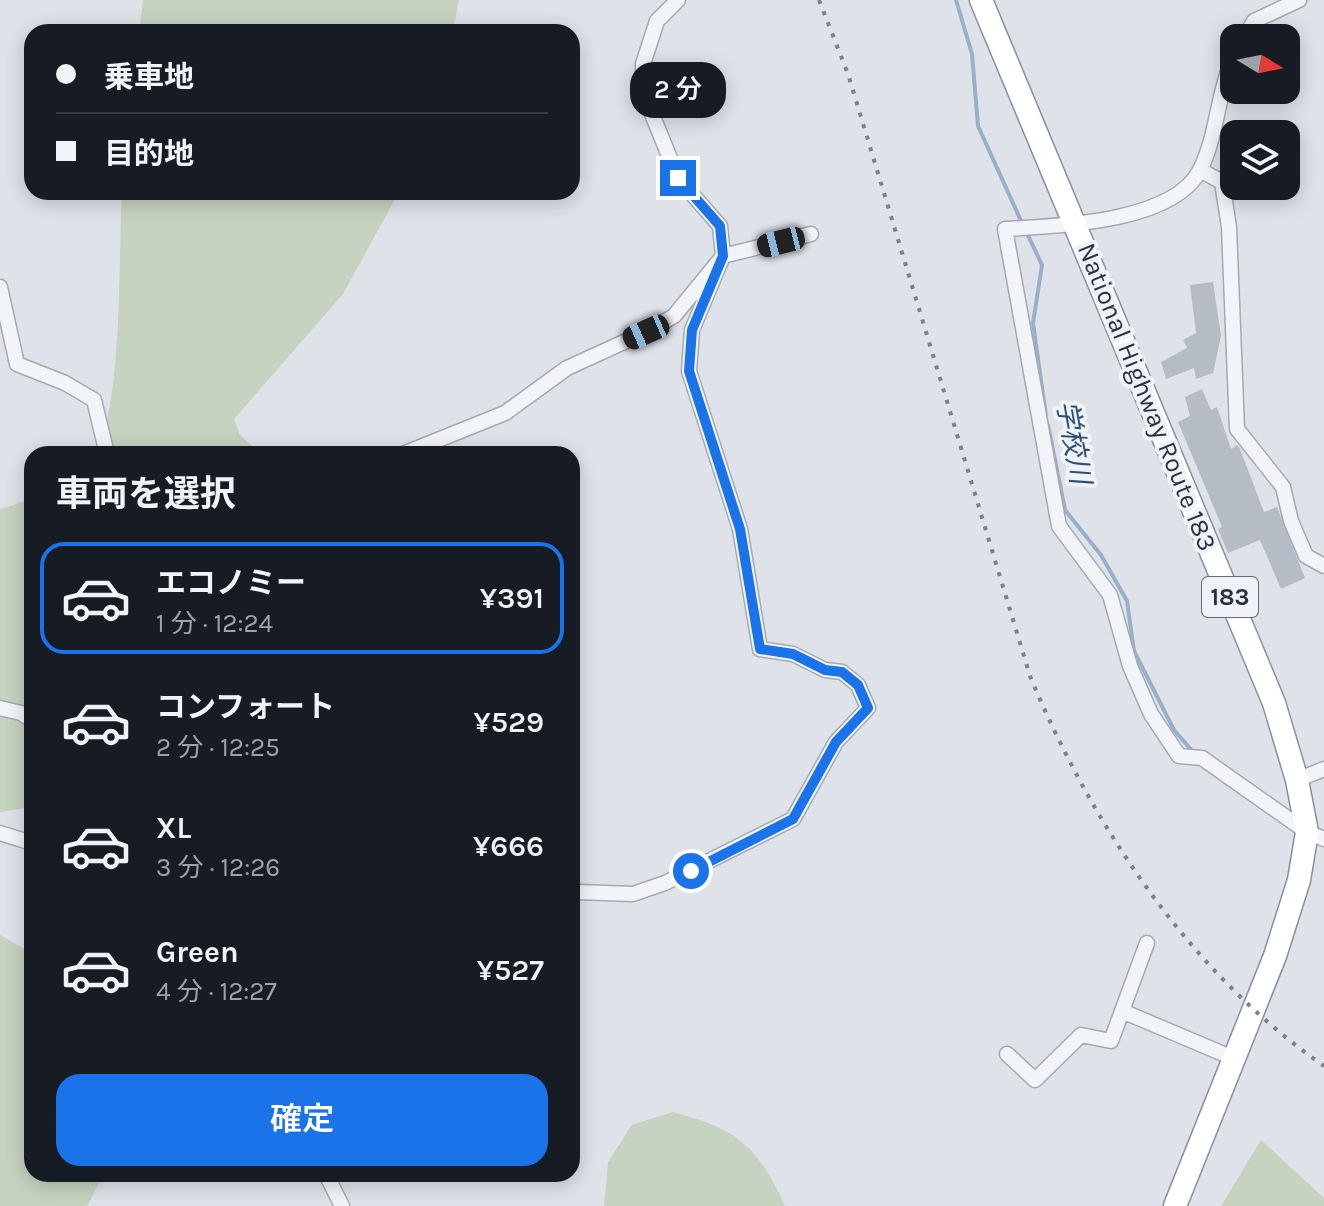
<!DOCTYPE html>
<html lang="ja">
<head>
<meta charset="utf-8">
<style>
	body { margin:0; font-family:Karla,"Noto Sans JP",sans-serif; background:#20242c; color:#f1f3f6; height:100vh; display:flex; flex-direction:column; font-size:30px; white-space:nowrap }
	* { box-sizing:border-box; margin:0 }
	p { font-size:26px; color:#9ea1a6 }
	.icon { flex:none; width:44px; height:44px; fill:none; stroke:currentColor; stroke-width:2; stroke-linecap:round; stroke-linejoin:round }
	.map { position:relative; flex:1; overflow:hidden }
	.side { position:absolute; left:24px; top:446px; width:556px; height:736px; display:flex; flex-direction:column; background:#171b24; border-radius:24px; box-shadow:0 4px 20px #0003 }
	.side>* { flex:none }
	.banner { position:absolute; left:24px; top:24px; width:556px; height:176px; border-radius:24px; box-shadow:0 4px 20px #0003; display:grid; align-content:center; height:176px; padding:0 32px; background:#171b24 }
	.needle { width:52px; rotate:100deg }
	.buttons { position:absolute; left:1220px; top:24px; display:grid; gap:16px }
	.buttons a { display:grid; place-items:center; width:80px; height:80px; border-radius:16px; background:#171b24; box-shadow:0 4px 20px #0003; font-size:40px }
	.end { position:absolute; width:36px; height:36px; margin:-18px; border:10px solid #1a73e8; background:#fff; box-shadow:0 0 0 4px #fff }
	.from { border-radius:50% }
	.bubble { position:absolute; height:56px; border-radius:24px; background:#171b24; box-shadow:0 4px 20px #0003; font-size:26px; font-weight:600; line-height:56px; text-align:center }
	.car { position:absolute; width:24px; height:48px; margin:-24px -12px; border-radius:10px; box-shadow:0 0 6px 2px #0007; background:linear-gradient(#222 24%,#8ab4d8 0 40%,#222 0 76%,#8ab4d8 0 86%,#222 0) }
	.banner b { display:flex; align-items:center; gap:28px; height:76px; font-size:30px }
	.banner b+b { border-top:2px solid #363941 }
	.banner i { width:20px; height:20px; background:#f1f3f6 }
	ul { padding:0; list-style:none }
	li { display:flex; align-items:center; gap:24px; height:112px; margin:0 16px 12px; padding:0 16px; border:4px solid transparent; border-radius:24px }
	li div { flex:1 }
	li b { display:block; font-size:30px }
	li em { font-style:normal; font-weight:600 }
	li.active { border-color:#1a73e8 }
	li>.icon { width:72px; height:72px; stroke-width:1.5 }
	h2 { padding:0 32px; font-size:36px; line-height:96px }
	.cta { display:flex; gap:16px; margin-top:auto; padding:16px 32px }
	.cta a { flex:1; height:92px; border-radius:24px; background:#1a73e8; color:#fff; font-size:32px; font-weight:600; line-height:92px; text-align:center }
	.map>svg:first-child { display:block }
	.green { fill:#c5d3c0 }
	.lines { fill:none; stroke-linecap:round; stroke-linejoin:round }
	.stream { stroke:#99b0ca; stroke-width:4 }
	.building { fill:#b6bcc6 }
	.minor-casing { stroke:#a4aab3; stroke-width:17 }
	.highway-casing { stroke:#8690a0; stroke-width:25 }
	.minor { stroke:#f2f4f7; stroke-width:14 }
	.highway { stroke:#fff; stroke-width:22 }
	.rail { stroke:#788293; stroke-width:4; stroke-dasharray:4 8; stroke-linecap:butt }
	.route { stroke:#1a73e8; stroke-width:10 }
	.labels { text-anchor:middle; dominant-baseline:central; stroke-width:8; stroke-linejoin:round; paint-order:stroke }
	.shield { fill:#eff2f6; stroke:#646b77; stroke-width:2 }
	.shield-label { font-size:24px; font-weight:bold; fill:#283141 }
	.street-label { font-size:26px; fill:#283141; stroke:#eff2f6 }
	.water-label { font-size:28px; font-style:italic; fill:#314f75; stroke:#eff2f6 }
</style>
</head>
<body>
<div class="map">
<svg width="1324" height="1206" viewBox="0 0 1324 1206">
	<rect width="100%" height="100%" fill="#dfe3e9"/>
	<!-- green -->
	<path class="green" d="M143 0H459L453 32H139Z
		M122 192H399L343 294 234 419 240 435 261 454H97C123 389 118 265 122 192Z
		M32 499V807L0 812V509Z
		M0 935 32 953V1174H104L87 1206H0Z
		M672 1112C736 1128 758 1146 785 1206H604L608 1162 632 1125Z
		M1261 1140 1324 1198V1206H1221Z"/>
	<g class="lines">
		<!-- stream -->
		<path class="stream" d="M956 0 972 54 978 126 1022 223
			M1026 231 1042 265 1033 323 1046 416
			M1048 425 1065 510 1101 555 1127 601 1134 651 1174 730 1194 753
			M1207 769 1239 792"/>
	</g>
	<!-- building -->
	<path class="building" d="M1213 282 1221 336 1213 373 1196 379 1194 368 1166 379 1161 362 1187 348 1183 340 1196 333 1190 285Z
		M1202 389 1211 410 1217 407 1231 449 1237 445 1240 449 1264 512 1277 507 1305 578 1281 589 1260 540 1228 553 1218 529 1222 527 1178 422 1190 416 1185 397Z"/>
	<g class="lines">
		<defs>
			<path id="minor" d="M1244 38 1254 21 1299 0
				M1234 57C1217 93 1218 134 1200 170 1173 223 1056 226 1005 229L1059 526 1110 595 1130 666 1151 714 1179 756 1202 758 1307 832 1324 839
				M1200 170 1222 182 1229 227 1237 429 1283 487 1291 521 1306 556 1324 566
				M0 287 17 364 65 383 94 400 107 454
				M403 454 505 413 567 368 646 332 674 316 723 256 811 234
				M0 708 21 713 32 720
				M1297 780 1324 769
				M0 833 32 843
				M572 895 577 892 633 894 665 883 793 819 836 742 868 708 858 685 842 672 825 670 793 654 760 649 740 529 689 371 692 330 723 256 720 226 678 178 643 92V64L657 21 678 0
				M1122 1011 1233 1058
				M1007 1054 1035 1080 1081 1035 1111 1041 1147 943
				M326 1174 342 1206"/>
			<path id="highway" d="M981 0 1274 703 1297 780 1307 832 1299 880 1275 956 1175 1206"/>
		</defs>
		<!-- minor casing -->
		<use href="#minor" class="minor-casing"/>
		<!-- highway casing -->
		<use href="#highway" class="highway-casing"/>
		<!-- minor -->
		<use href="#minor" class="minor"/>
		<!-- highway -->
		<use href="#highway" class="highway"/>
		<!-- rail -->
		<path class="rail" d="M819 0 848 74 1030 676C1092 825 1189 972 1324 1066"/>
	</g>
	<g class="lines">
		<!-- route -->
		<path class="route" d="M678 178 720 226 723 256 692 330 689 371 740 529 760 649 793 654 825 670 842 672 858 685 868 708 836 742 793 819 691 871"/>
	</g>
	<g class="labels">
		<!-- shield labels -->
		<rect class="shield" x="1202" y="577" width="56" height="40" rx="6"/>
		<g class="shield-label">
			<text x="1230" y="597">183</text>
		</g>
		<!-- street labels -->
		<g class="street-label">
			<text transform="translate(1147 397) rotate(68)">National Highway Route 183</text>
		</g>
		<!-- water labels -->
		<g class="water-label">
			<text transform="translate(1074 442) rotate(80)">学校川</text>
		</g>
	</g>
</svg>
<div class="buttons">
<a><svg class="needle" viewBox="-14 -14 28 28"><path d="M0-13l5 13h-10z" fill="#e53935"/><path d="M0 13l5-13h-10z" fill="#9ea1a6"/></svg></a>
<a><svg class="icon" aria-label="layers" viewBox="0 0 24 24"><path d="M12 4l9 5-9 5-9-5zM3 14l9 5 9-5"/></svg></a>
</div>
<i class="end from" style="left:691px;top:871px"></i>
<i class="end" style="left:678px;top:178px"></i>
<div class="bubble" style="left:630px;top:62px;width:96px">2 分</div>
<i class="car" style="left:781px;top:242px;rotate:256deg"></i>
<i class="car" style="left:646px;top:332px;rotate:246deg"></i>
<div class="banner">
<b><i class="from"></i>乗車地</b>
<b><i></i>目的地</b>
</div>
<section class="side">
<h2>車両を選択</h2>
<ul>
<li class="active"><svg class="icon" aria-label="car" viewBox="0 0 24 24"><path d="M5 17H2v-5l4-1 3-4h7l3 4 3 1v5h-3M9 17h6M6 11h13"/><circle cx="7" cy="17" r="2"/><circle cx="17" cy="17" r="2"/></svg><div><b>エコノミー</b><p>1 分 · 12:24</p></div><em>¥391</em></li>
<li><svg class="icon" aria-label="car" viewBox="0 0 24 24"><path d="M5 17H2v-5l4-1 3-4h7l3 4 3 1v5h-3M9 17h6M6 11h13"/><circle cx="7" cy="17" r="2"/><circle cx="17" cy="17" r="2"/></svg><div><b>コンフォート</b><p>2 分 · 12:25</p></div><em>¥529</em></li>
<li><svg class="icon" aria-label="car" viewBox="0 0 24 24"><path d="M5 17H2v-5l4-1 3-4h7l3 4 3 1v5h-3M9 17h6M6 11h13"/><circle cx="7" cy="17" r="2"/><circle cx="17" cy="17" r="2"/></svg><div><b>XL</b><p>3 分 · 12:26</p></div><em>¥666</em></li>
<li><svg class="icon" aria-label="car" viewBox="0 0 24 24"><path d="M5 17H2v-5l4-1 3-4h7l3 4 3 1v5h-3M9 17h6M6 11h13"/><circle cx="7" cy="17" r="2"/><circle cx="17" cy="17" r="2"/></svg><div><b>Green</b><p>4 分 · 12:27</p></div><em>¥527</em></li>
</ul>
<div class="cta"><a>確定</a></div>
</section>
</div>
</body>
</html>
